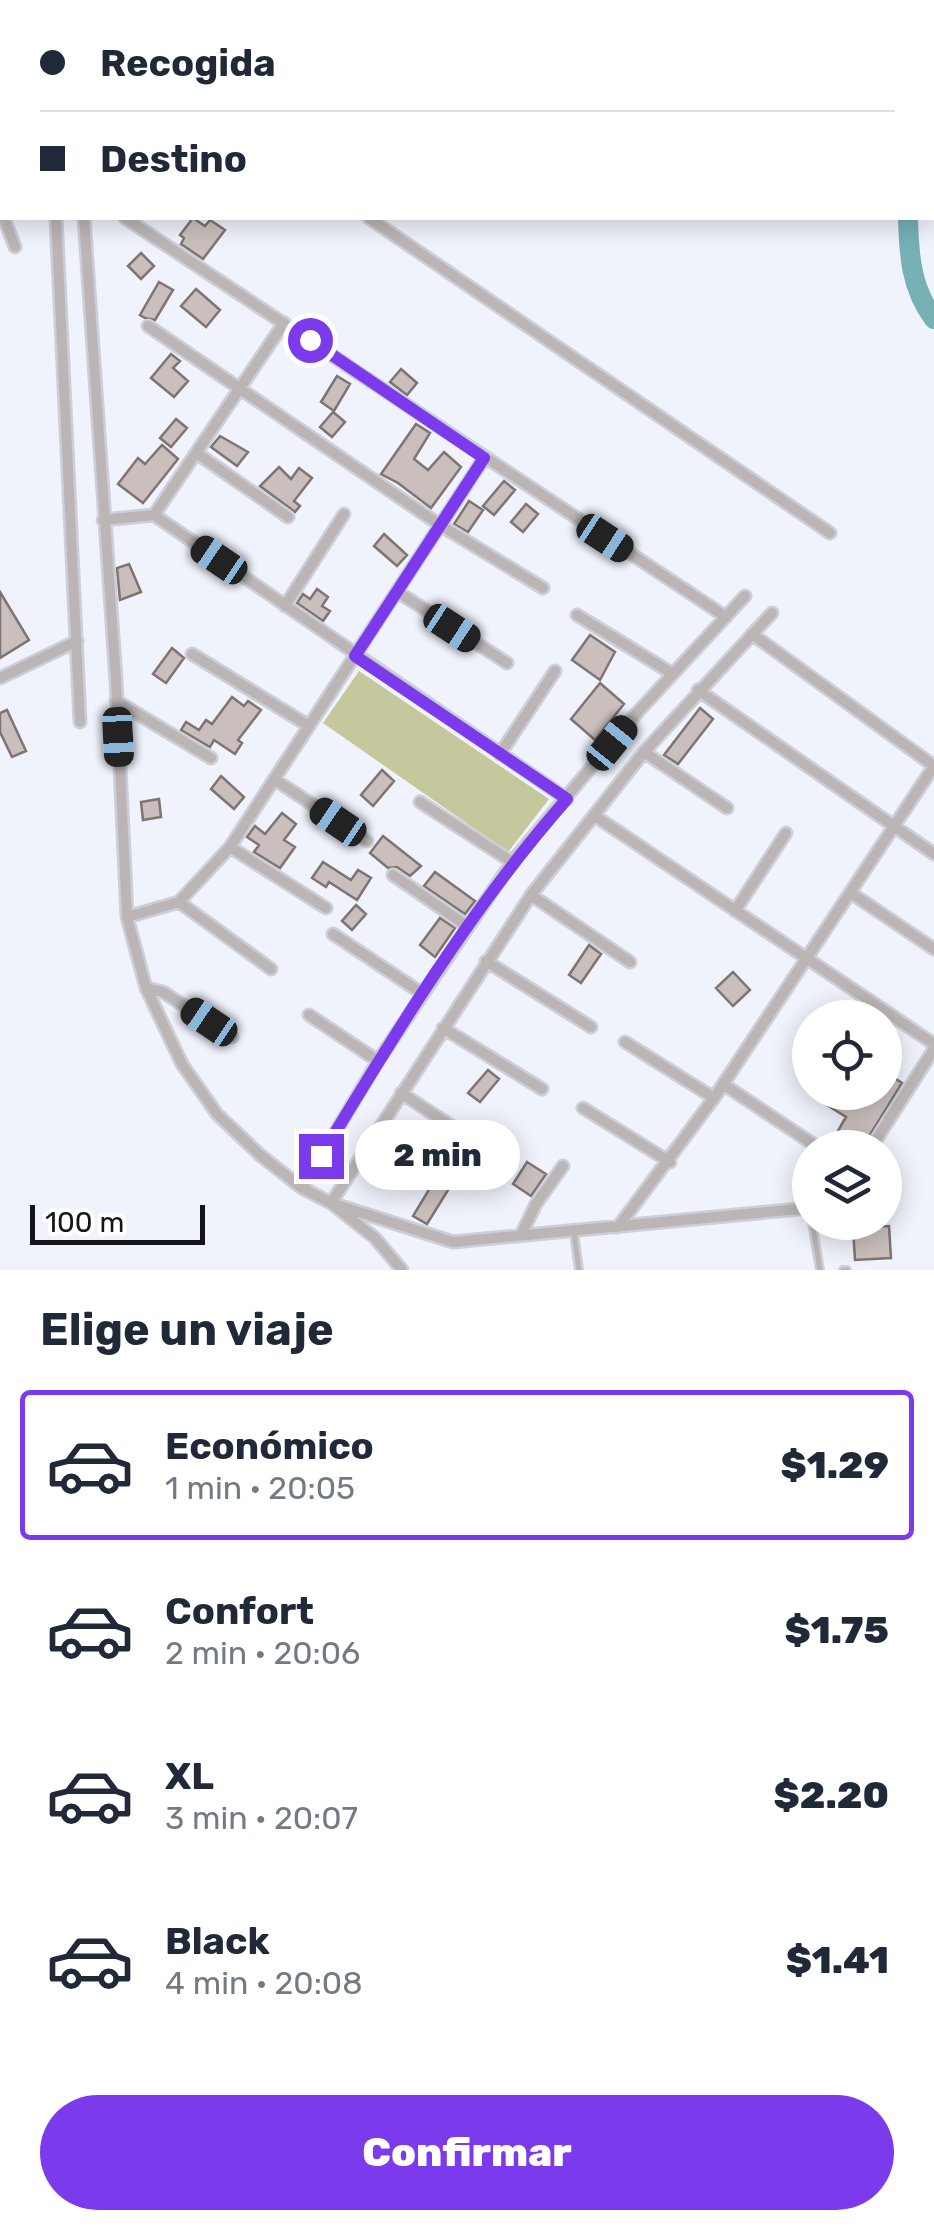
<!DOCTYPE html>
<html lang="es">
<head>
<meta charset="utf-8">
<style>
	body { margin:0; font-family:Rubik,sans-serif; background:#f2f2f3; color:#1f2937; height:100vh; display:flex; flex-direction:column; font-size:38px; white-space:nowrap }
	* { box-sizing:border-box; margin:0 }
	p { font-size:32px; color:#747a83 }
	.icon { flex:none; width:55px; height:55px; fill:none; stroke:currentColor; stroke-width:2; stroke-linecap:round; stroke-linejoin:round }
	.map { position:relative; height:1270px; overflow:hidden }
	.side { display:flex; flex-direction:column; background:#fff; flex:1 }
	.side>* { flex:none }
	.banner { position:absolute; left:0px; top:0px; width:935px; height:220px; box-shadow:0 5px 25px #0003; display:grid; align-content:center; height:220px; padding:0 40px; background:#fff }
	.controls { position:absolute; left:792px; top:1000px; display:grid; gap:20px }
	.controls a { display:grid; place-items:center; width:110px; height:110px; border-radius:50%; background:#fff; box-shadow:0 5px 25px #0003; font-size:50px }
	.scale { position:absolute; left:30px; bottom:25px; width:175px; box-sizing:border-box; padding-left:10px; border:5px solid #141518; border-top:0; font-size:28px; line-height:35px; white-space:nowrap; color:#141518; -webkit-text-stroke:8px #fff; paint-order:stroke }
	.end { position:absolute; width:45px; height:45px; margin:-22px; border:12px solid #7c3aed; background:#fff; box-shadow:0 0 0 5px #fff }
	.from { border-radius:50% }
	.bubble { position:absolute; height:70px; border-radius:35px; background:#fff; box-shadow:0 5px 25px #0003; font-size:32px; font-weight:800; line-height:70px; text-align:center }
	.car { position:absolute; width:30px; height:60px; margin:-30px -15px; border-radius:12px; box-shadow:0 0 8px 2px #0007; background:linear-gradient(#222 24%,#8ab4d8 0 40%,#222 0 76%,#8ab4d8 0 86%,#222 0) }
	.banner b { display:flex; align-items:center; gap:35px; height:95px; font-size:38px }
	.banner b+b { border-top:2px solid #e0e1e3 }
	.banner i { width:25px; height:25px; background:#1f2937 }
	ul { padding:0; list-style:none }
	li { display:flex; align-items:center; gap:30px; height:150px; margin:0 20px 15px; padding:0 20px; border:5px solid transparent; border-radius:10px }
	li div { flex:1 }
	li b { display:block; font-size:38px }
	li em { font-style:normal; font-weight:800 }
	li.on { border-color:#7c3aed }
	li>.icon { width:90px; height:90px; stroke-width:1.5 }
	h2 { padding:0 40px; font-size:45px; line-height:120px }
	.primary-button { display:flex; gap:20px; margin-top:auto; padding:20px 40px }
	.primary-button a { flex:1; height:115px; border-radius:60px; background:#7c3aed; color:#fff; font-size:40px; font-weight:800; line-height:115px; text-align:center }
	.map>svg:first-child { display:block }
	.green { fill:#c5c79c }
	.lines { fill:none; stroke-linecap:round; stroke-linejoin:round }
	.river { stroke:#77b0b5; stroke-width:20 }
	.building { fill:#cabfbd; stroke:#7e7472; stroke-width:2.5 }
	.lane-casing { stroke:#cdcfd8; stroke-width:10 }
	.street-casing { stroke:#cdcfd8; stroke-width:15 }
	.lane { stroke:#bbb6b5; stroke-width:5 }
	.street { stroke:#bbb6b5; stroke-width:10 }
	.route { stroke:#7c3aed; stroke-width:12 }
</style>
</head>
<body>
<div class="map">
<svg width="934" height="1270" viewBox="0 0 934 1270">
	<rect width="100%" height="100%" fill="#f0f2fc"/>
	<!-- green -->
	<path class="green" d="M359 671 549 799 508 852 323 723Z"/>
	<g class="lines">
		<!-- river -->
		<path class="river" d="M840 0 842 2
			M908 218C909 256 911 288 934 319"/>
	</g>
	<!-- building -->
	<path class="building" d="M193 218 205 226 210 220 225 230 203 259 181 244 184 238 180 235Z
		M141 253 154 266 141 279 128 266Z
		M159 282 173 290 155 320 145 318 140 315Z
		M196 289 220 310 206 327 181 306Z
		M171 354 180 361 173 368 188 381 174 397 151 378Z
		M401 369 417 383 407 395 390 382Z
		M337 376 350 384 334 411 321 402Z
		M333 412 345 422 332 437 320 427Z
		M176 419 187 428 171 447 160 438Z
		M416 424 430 433 414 459 428 470 444 452 461 467 431 508 398 483 381 474Z
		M220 436 248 452 237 466 211 447Z
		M162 445 178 459 143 503 118 484 138 458 145 464Z
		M279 467 291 479 299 468 312 478 294 501 300 506 295 512 260 486Z
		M504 481 515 490 494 515 483 506Z
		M469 501 483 510 468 532 454 524Z
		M526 504 538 514 523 532 511 522Z
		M384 534 407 555 397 566 374 546Z
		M129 564 141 592 120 600 117 568Z
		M317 589 328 597 322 606 330 611 323 621 297 603 303 594 310 599Z
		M0 592 29 640 0 658Z
		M590 635 615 652 600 680 572 660Z
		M172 648 184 658 166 683 153 674Z
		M600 683 624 704 595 740 571 719Z
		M232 697 244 706 248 701 261 710 238 740 242 743 235 754 214 740 210 747 181 730 186 722 199 730 206 720 212 724Z
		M700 708 713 719 678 764 664 755Z
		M7 710 26 751 12 757 0 732V713Z
		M382 770 394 781 373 806 361 795Z
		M221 776 244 797 234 809 211 789Z
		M159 799 161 817 143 820 141 802Z
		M282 813 296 824 284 840 295 847 280 868 254 852 259 845 247 837 255 826 265 834Z
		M383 836 421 866 410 876 397 867 388 868 370 853Z
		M323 862 351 880 358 870 371 878 357 900 329 882 326 887 312 878Z
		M435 872 475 901 465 914 424 886Z
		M356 905 366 914 352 930 342 921Z
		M440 918 455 928 435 957 420 945Z
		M589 945 601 954 581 983 569 975Z
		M733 972 750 990 733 1006 716 988Z
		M488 1070 499 1079 480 1102 468 1093Z
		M885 1072 902 1083 862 1148H828L846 1117 819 1100 824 1092H885Z
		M527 1162 546 1174 531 1196 513 1184Z
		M436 1178 450 1187 427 1224 413 1216Z
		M889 1226 891 1258 855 1260 853 1228Z"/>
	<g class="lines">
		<defs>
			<path id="lane" d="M812 1222 820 1270
				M574 1233 579 1270
				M843 1270H847"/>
			<path id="street" d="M49 0V2
				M74 1 77 2
				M0 142 2 140
				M4 218 15 247
				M56 218 80 722
				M84 218 116 680 127 917 146 988 182 1064 217 1114 260 1155 302 1188 331 1203 453 1242 810 1208
				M125 218 726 617
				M369 218 830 533
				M148 326 440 525 543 588
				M198 454 288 517
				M154 515 284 323
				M103 520 154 515 567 799
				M398 592 507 663
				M285 606 344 514
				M577 615 673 674
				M192 654 309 726
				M0 678 77 641
				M698 690 934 854
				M116 701 211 758
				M644 752 727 808
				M500 754 555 671
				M274 779 367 841
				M420 802 512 862
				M595 816 934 1044
				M230 847 326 908
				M393 875 467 926
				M851 893 934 949
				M531 895 630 962
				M179 902 271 969
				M735 911 786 833
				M127 917 179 902 230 847 484 458
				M333 934 423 994
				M486 961 591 1027
				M146 988 163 992 232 1037
				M309 1015 378 1061
				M863 1018 873 1003
				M443 1028 542 1089
				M625 1042 714 1098
				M723 1084 819 1148
				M401 1093 502 1159
				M583 1108 670 1162
				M871 1148 934 1049
				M302 1188 378 1061 512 862 635 715 745 596
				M618 1227 714 1098 934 766 752 634
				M521 1235 536 1204 563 1166
				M402 1270 375 1238 331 1203 531 895 644 752 772 613"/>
		</defs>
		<!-- lane casing -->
		<use href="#lane" class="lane-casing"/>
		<!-- street casing -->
		<use href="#street" class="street-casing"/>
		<!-- lane -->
		<use href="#lane" class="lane"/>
		<!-- street -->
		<use href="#street" class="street"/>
	</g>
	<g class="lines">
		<!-- route -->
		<path class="route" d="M310 340 484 458 355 656 567 799C471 908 396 1032 321 1156"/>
	</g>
</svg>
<div class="controls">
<a><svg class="icon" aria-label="locate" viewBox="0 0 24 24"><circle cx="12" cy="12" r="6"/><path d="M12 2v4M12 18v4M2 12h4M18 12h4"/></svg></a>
<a><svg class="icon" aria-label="layers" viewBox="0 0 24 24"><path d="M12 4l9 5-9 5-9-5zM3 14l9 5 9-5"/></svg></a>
</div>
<div class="scale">100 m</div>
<i class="end from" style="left:310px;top:340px"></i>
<i class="end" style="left:321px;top:1156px"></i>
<div class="bubble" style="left:355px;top:1120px;width:165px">2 min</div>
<i class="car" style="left:605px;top:538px;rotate:123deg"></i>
<i class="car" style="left:219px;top:560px;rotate:304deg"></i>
<i class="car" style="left:452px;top:628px;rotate:123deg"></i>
<i class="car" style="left:118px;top:737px;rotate:177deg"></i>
<i class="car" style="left:612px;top:743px;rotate:39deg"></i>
<i class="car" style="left:338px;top:822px;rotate:304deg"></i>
<i class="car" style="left:209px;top:1022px;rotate:304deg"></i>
<div class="banner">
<b><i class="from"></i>Recogida</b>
<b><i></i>Destino</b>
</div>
</div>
<section class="side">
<h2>Elige un viaje</h2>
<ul>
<li class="on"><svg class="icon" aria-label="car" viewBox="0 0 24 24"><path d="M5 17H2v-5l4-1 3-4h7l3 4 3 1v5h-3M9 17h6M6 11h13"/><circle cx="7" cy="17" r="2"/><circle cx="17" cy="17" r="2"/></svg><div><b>Económico</b><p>1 min · 20:05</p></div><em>$1.29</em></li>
<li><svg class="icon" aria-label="car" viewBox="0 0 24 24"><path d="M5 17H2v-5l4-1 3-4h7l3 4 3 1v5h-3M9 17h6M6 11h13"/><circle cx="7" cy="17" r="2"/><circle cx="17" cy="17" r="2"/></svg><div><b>Confort</b><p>2 min · 20:06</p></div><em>$1.75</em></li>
<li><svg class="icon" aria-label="car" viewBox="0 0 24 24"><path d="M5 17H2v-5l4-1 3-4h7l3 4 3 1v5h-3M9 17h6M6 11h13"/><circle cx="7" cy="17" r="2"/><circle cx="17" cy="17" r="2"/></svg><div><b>XL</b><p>3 min · 20:07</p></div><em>$2.20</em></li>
<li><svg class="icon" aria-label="car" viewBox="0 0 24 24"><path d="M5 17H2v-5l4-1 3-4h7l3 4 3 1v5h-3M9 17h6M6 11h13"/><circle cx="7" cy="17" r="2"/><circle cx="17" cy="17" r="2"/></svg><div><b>Black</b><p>4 min · 20:08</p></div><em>$1.41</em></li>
</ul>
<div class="primary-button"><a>Confirmar</a></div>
</section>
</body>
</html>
